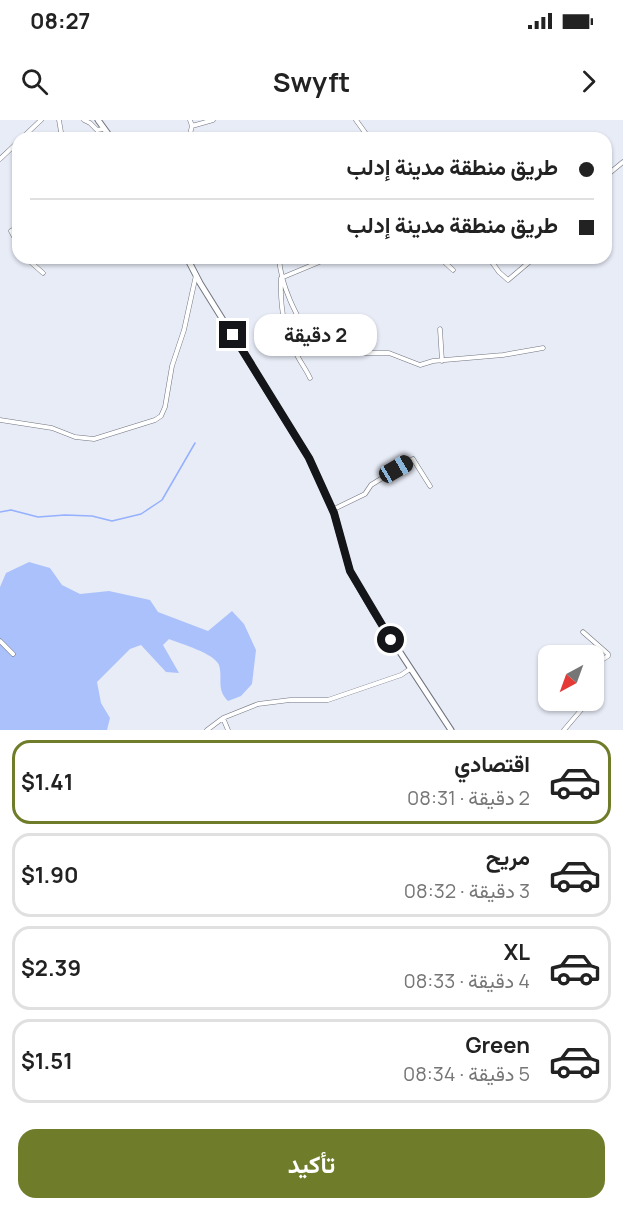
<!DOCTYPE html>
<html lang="ar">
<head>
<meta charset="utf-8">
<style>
	body { margin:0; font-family:Manrope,Vazirmatn,sans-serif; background:#f2f2f2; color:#222; direction:rtl; height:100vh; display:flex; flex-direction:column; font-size:22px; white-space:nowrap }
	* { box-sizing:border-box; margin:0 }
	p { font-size:20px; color:#767676 }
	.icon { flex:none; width:33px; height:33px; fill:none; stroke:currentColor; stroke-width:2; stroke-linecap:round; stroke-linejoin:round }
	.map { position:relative; height:610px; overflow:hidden; direction:ltr }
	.side { display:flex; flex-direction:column; background:#fff; flex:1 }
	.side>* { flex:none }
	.hud { position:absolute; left:12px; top:12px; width:600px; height:132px; border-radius:18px; box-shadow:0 2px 4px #0004; direction:rtl; display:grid; align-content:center; height:132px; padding:0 18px; background:#fff }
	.needle { width:39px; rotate:221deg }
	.fabs { position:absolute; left:538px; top:525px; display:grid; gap:12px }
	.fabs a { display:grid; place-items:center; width:66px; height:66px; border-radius:12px; background:#fff; box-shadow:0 2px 4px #0004; font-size:30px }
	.end { position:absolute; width:27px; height:27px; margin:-14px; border:8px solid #141519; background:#fff; box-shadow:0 0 0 3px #fff }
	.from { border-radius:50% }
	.bubble { position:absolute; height:42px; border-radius:18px; background:#fff; box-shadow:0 2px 4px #0004; font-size:20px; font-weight:700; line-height:42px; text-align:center; direction:rtl }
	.car { position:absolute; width:18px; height:36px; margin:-18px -9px; border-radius:8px; box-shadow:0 0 4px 2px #0007; background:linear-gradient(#222 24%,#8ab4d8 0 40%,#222 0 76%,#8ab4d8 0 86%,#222 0) }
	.hud b { display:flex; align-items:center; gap:21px; height:57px; font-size:22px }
	.hud b+b { border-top:2px solid #e0e0e0 }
	.hud i { width:15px; height:15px; background:#222 }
	ul { padding:10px 0 0; list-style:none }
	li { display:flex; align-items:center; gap:18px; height:84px; margin:0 12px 9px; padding:0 6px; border:3px solid #e0e0e0; border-radius:18px }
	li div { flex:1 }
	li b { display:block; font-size:22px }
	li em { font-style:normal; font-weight:700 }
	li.active { border-color:#6f7d2a }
	li>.icon { width:54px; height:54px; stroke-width:1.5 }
	.cta { display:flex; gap:12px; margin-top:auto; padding:12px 18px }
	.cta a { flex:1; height:69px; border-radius:18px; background:#6f7d2a; color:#fff; font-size:24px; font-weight:700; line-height:69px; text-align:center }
	.status { display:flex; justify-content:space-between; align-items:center; height:42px; padding:0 30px; background:#fff; direction:ltr }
	.status svg { height:16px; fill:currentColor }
	header { display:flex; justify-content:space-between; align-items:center; height:78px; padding:0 18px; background:#fff; font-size:27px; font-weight:700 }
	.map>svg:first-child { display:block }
	.green { fill:#aac1fc }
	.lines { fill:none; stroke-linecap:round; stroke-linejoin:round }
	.stream { stroke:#94b0fe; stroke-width:1.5 }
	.minor-casing { stroke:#70747e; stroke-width:5 }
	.major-casing { stroke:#70747e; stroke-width:7 }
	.minor { stroke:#fff; stroke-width:4 }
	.major { stroke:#fff; stroke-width:5 }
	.route { stroke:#141519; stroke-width:8 }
</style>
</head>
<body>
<div class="status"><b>08:27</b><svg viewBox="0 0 49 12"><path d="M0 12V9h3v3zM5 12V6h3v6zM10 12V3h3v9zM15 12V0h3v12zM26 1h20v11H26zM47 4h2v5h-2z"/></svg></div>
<header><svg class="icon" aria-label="forward" viewBox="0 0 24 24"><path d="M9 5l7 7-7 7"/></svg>Swyft<svg class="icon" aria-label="search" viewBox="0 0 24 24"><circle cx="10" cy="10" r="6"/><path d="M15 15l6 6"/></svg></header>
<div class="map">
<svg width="623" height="610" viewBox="0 0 623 610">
	<rect width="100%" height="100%" fill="#e8ecf7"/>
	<!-- green -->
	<path class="green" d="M29 442 50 448 62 465 80 474 109 471 150 480 158 492 208 511 232 491 244 504 256 530 252 564 241 576 228 581C216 569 223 559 219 545 214 533 181 524 169 519L163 525 179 553 166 552 141 525 130 529 97 562 101 583 110 598 107 610H0V467L6 453Z"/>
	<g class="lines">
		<!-- stream -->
		<path class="stream" d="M0 392 11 390 38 397 65 395 92 396 112 401 141 394 162 380 195 323"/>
		<defs>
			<path id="minor" d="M59 0 62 18
				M84 0 90 3 97 10 104 9
				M356 0 369 18
				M192 6 213 0
				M22 18 41 0
				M189 18 192 6 190 0
				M0 39 18 22
				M606 56 623 42
				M18 107 11 111 18 124
				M26 138 43 153
				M279 138C281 170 300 201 315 228L350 229 366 233H389L420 245 433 241 503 235 543 228
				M440 138 453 150
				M489 138 499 152 508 160 534 138
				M440 209 442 241
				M310 258C306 249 300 242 296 233 283 210 280 183 281 158L329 138
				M0 300 52 308 75 317 94 319 155 300 161 296 165 287 172 246 184 210 196 155
				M332 390 365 374 371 365 413 339 430 366
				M583 512 608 534V536L594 545
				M0 521 13 534
				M223 598 228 610
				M207 610 223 598 258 584 290 580H328L401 555 410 549
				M564 610 587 583V580"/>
			<path id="major" d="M98 0 111 18
				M187 138 200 163 309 338 334 393 350 451 373 491 451 610"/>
		</defs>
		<!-- minor casing -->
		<use href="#minor" class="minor-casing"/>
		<!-- major casing -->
		<use href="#major" class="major-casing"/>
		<!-- minor -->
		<use href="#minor" class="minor"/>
		<!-- major -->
		<use href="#major" class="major"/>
	</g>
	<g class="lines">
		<!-- route -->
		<path class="route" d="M233 215 309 338 334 393 350 451 391 520"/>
	</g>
</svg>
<div class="fabs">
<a><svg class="needle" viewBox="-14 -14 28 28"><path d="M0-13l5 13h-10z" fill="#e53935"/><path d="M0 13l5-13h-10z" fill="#767676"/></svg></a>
</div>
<i class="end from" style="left:391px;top:520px"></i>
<i class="end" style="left:233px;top:215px"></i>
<div class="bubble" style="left:254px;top:194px;width:123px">2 دقيقة</div>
<i class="car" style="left:396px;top:349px;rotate:60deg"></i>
<div class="hud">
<b><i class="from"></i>طريق منطقة مدينة إدلب</b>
<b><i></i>طريق منطقة مدينة إدلب</b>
</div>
</div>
<section class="side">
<ul>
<li class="active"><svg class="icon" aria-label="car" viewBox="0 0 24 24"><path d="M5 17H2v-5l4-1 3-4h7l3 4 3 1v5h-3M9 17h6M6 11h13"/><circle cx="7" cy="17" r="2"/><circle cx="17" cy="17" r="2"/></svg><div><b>اقتصادي</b><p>2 دقيقة · 08:31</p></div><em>$1.41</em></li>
<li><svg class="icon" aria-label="car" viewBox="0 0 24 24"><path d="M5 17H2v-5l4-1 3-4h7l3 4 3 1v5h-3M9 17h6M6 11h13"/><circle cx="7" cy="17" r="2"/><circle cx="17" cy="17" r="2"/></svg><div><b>مريح</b><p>3 دقيقة · 08:32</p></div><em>$1.90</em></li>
<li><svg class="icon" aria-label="car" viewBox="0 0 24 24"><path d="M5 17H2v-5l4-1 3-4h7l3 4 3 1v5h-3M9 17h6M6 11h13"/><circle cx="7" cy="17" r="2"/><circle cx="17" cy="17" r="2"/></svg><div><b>XL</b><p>4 دقيقة · 08:33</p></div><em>$2.39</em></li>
<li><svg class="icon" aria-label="car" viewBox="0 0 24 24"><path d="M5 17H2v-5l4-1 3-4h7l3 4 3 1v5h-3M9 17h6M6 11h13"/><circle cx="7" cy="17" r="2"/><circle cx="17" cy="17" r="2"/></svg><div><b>Green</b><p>5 دقيقة · 08:34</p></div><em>$1.51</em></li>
</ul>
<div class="cta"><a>تأكيد</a></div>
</section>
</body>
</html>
